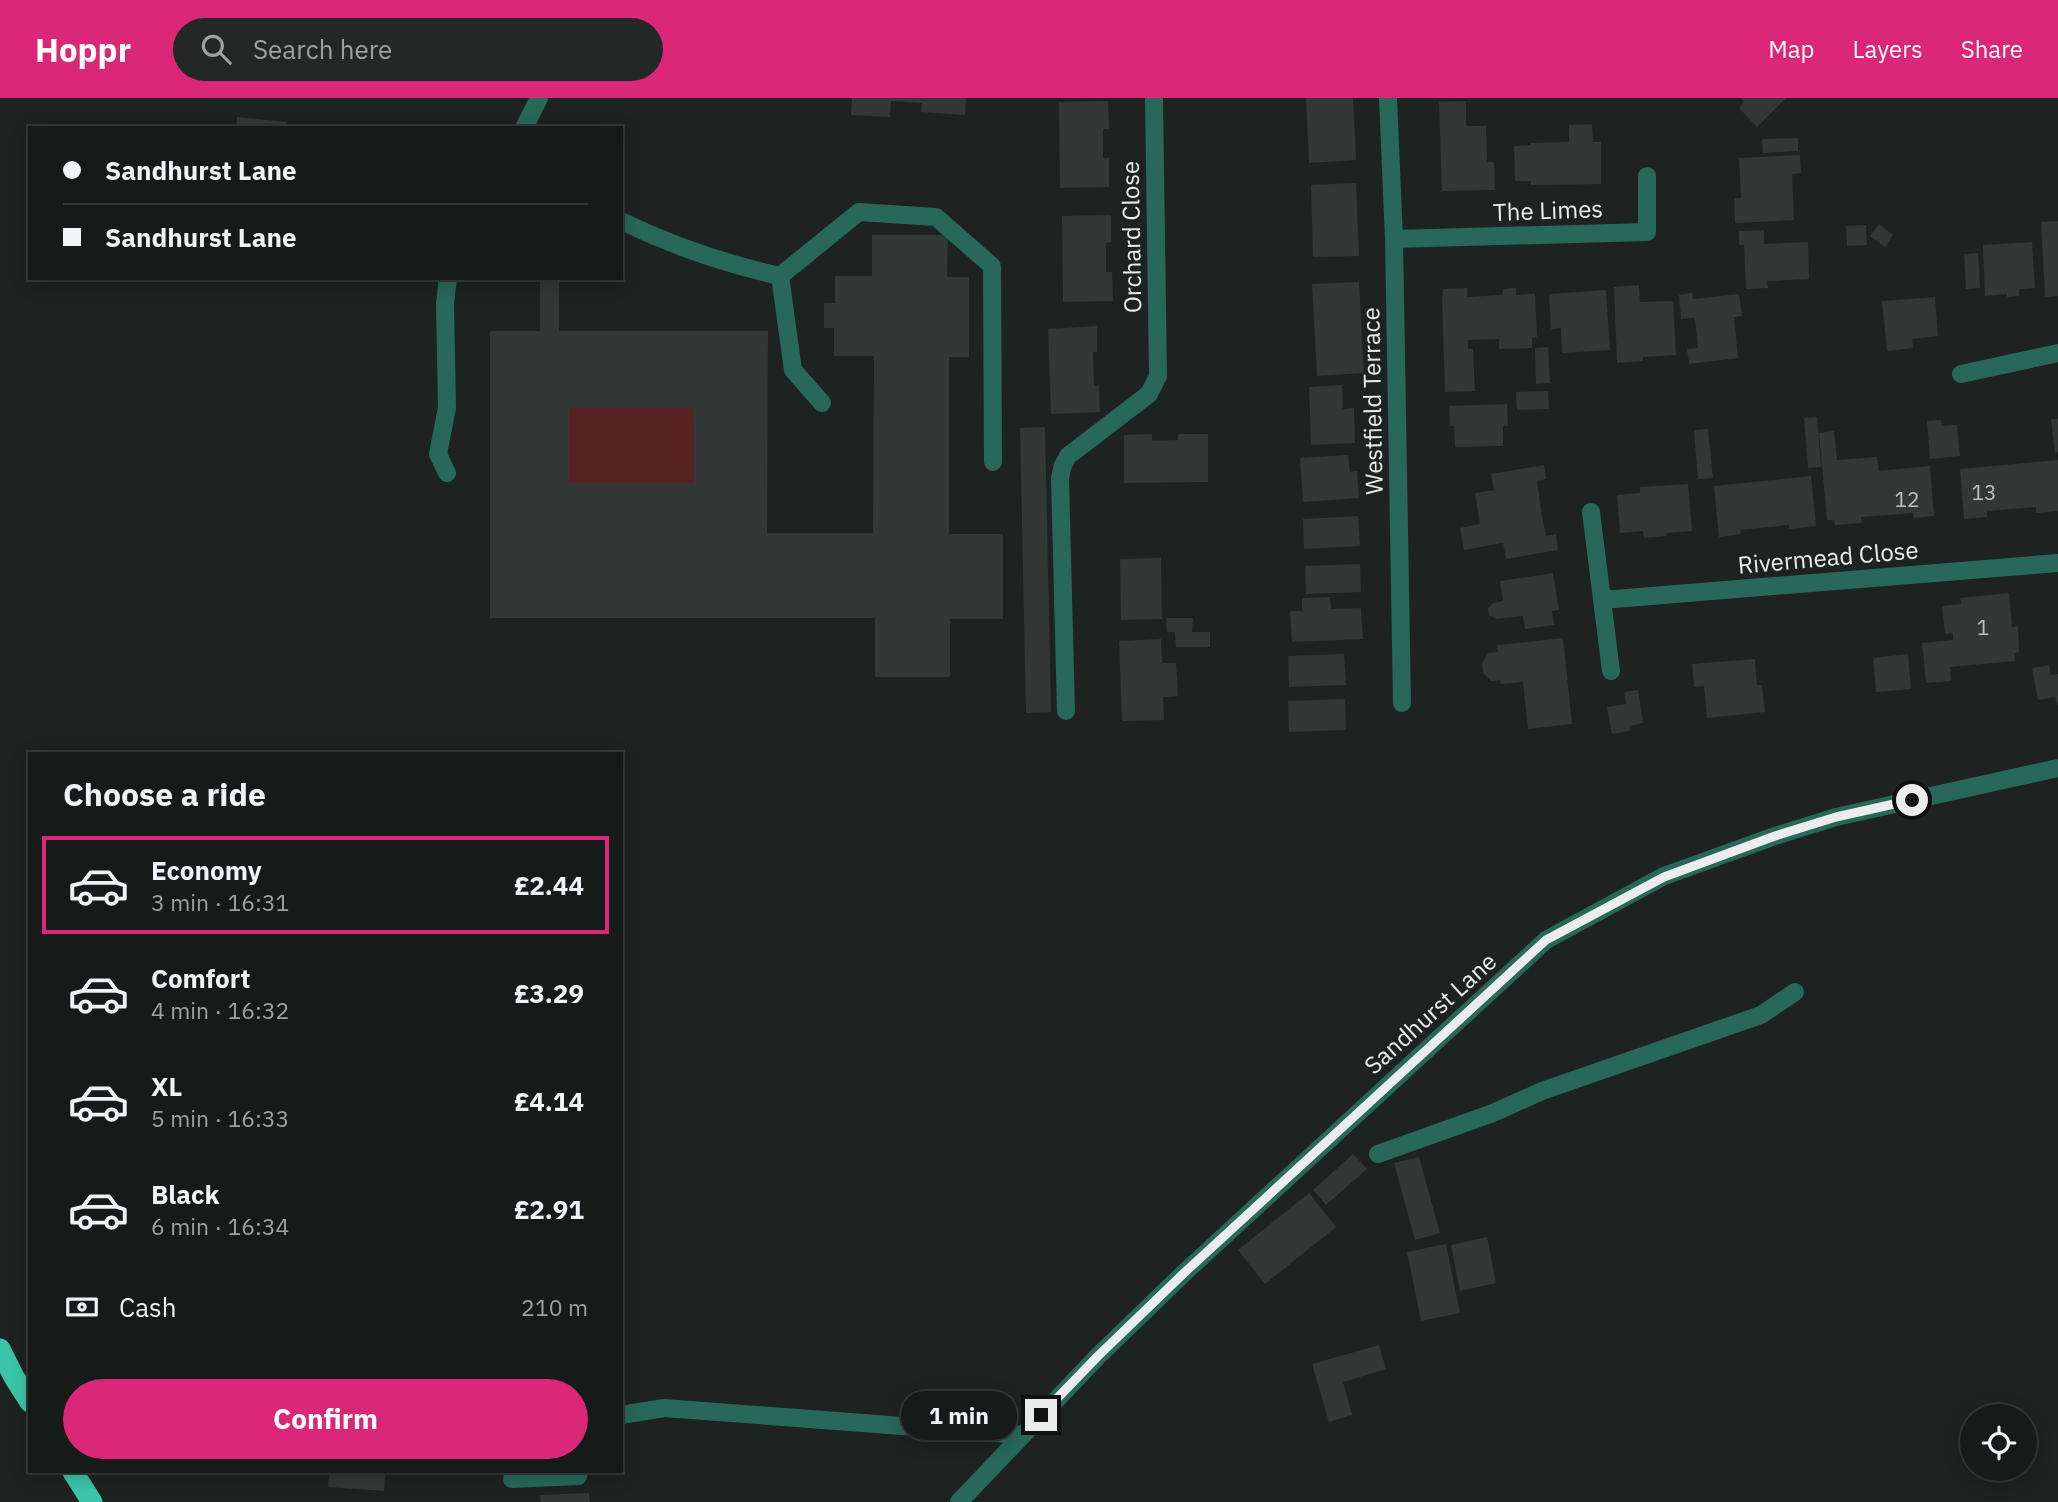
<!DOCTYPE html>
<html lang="en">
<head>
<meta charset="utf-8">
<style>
	body { margin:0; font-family:"IBM Plex Sans",sans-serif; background:#232726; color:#f1f3f6; height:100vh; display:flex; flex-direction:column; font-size:26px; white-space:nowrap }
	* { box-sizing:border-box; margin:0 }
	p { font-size:23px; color:#9ea1a2 }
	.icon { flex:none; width:38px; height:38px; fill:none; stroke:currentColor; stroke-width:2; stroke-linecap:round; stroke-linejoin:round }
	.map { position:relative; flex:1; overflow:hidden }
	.panel { position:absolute; left:28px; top:654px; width:595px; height:721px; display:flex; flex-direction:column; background:#161a19; border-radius:0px; box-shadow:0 4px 18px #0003,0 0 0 2px #353838 }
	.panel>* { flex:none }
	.hud { position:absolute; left:28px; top:28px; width:595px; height:154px; border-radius:0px; box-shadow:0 4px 18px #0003,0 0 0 2px #353838; display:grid; align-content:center; height:154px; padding:0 35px; background:#161a19 }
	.tools { position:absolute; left:1960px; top:1306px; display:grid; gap:14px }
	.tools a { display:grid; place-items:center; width:77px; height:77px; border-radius:50%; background:#161a19; box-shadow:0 4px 18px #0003,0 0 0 2px #353838; font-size:35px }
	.end { position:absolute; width:32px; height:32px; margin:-16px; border:9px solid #eaedec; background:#111; box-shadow:0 0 0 4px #111 }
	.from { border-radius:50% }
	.bubble { position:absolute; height:49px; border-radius:24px; background:#161a19; box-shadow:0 4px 18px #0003,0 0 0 2px #353838; font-size:23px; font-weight:800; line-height:49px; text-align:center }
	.hud b { display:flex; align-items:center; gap:24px; height:66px; font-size:26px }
	.hud b+b { border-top:2px solid #353838 }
	.hud i { width:18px; height:18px; background:#f1f3f6 }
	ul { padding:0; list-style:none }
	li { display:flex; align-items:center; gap:21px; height:98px; margin:0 14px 10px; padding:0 21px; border:4px solid transparent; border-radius:0px }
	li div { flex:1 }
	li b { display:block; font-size:26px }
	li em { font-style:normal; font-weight:800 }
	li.selected { border-color:#db2777 }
	li>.icon { width:63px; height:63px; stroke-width:1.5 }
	h2 { padding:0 35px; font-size:32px; line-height:84px }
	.pay { display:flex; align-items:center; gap:18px; height:77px; padding:0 35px; font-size:26px }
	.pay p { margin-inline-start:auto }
	.primary-button { display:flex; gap:14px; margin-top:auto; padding:14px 35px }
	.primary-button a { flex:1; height:80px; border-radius:42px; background:#db2777; color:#fff; font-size:28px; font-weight:800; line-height:80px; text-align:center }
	header { display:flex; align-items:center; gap:42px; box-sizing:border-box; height:98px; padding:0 35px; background:#db2777; color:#fff }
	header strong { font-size:33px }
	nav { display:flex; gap:38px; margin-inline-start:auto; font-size:24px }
	.search { width:490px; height:63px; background:#232726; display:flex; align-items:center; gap:18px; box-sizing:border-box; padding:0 24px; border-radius:38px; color:#9ea1a2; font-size:26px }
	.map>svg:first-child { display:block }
	.green { fill:#582224 }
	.building { fill:#333735; fill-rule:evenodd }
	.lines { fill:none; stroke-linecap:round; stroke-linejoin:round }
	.lane { stroke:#276858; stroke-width:18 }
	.street { stroke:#276858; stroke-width:18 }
	.highway { stroke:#38c6a6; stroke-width:21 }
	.route { stroke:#eaedec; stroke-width:9 }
	.labels { text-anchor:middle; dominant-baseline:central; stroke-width:5; stroke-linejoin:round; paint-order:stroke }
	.number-label { font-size:21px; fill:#bcc0be }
	.street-label { font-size:24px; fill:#eaedec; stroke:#1e2221 }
</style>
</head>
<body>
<header>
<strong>Hoppr</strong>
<div class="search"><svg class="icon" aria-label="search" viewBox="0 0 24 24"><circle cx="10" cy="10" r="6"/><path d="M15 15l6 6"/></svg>Search here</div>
<nav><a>Map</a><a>Layers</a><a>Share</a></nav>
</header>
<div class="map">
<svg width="2058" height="1404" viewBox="0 0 2058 1404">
	<rect width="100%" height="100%" fill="#1e2221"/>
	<!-- green -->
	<path class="green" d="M569 310H693L694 385H569Z"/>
	<!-- building -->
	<path class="building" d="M852 0H966L965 17 921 14 922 5 891 3 890 19 851 17Z
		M1306 0H1353L1356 62 1309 65Z
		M1741 0H1786L1757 29 1739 10 1744 4Z
		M1108 3 1109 31H1103V60H1109V89L1060 90 1059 4Z
		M1466 3V28H1486L1487 64H1494L1495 92 1442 93 1439 4Z
		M237 19 287 24V30H236Z
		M1592 26 1593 44H1601V86L1531 87V83H1515L1514 48 1530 47V45L1569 44V27Z
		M1798 40V53L1763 55 1762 41Z
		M1800 57 1801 75 1792 76 1794 122 1735 125 1734 100H1741L1739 60Z
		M1356 85 1359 158 1313 159 1311 87Z
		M1111 117V144L1106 145V174H1112L1113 203 1063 204 1062 118Z
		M2058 123V198L2045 199 2041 124Z
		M1879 126 1893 137 1885 149 1870 138Z
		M1866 127 1867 147 1847 148 1846 128Z
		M1764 132V146L1808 144 1809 181 1767 183 1768 190 1746 191 1744 147H1739V133Z
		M872 137H948L947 179H969V259H949V436H1003V521H950V579H875V520H490V233H540V180H559V233H768L767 435H873L874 258H834V230H824V205H835V178H872ZM569 310H693L694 385H569Z
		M2032 144 2035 190 2019 191V198L2007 199V196L1985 198 1983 147Z
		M1978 155 1980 190 1966 191 1964 156Z
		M1359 184 1364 275 1317 278 1312 186Z
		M1639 187 1640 204 1673 203 1676 257 1643 259V263L1617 265 1614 189Z
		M1467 190V199L1502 197 1503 191 1516 190V197L1535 196 1537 239 1532 240V250L1499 251V241L1468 242V251H1473L1475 293 1445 294 1442 200 1443 191Z
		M1606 192 1610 252 1562 255 1561 230 1551 231 1549 196Z
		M1692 195 1693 201 1739 196 1742 218 1734 219 1738 260 1689 266 1687 251 1698 250 1695 220 1681 221 1679 197Z
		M1935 199 1938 238 1912 241 1913 250 1887 253 1882 203Z
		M1097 228V254H1093L1094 288H1099L1100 314 1051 316 1048 231Z
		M1548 249 1550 285 1536 286 1535 250Z
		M1342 287 1343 311 1354 310 1355 345 1311 347 1309 289Z
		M1548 293 1549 311 1517 312 1516 294Z
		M1507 306 1508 328H1503V348L1455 349 1454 328H1450L1449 308Z
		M1817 319 1821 369 1808 370 1804 320Z
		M2051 321H2058V354L2055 355Z
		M1941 322 1942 328 1957 327 1960 358 1930 361 1927 323Z
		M1045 329 1051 614 1026 615 1020 330Z
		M1708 331 1713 380 1698 381 1694 332Z
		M1834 333 1837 362 1877 359 1879 373 1930 368 1934 418 1914 420 1913 415 1861 419 1862 425 1835 427 1834 422H1827L1819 335Z
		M1152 336V343L1178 342V336H1208V384L1124 385V337Z
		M1348 357 1350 374 1357 373 1359 400 1303 404 1300 360Z
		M2058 362V413L2036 415V409L1987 413V419L1964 421 1960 371Z
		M1544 367 1546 381 1537 383 1541 411 1546 438 1556 436 1558 452 1506 461 1503 445 1464 452 1460 430 1480 426 1475 395 1494 392 1491 376Z
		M1811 378 1816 428 1789 431V427L1740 432 1741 436 1719 439 1714 388Z
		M1688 386 1692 433 1666 435 1667 438 1644 440 1643 433 1620 435 1617 397 1640 395V389Z
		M1358 418 1360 448 1304 451 1303 421Z
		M1161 460 1162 521 1121 522 1120 461Z
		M1360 466 1361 494 1306 496 1305 468Z
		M1553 475 1559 512 1552 513 1554 527 1525 531 1523 518 1496 521 1489 517 1488 510 1493 505 1503 503 1500 483Z
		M2009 495 2012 529 2018 528 2019 554 2014 555 2015 563 1950 569 1951 583 1926 585 1922 545 1953 542V535L1945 536 1942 508 1961 506 1960 500Z
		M1330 499 1331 511 1361 510 1363 541 1292 544 1290 513H1302V500Z
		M1166 520H1193L1192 534H1210V549H1176L1175 534H1167Z
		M1563 540 1572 626 1528 631 1523 584 1501 586 1500 582 1491 583 1483 575 1482 565 1488 555 1498 554 1497 547Z
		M1161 541 1162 565H1176L1178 598 1163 599 1164 622 1122 623 1119 543Z
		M1344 556 1346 587 1289 589 1288 558Z
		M1908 556 1911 591 1876 594 1873 560Z
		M1755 561 1757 587H1762L1765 614 1707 620 1704 588 1694 589 1692 566Z
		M2049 567 2051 577 2058 576V608L2055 599 2038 602 2032 570Z
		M1638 592 1643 625 1629 628 1630 633 1612 636 1607 609 1626 606 1624 594Z
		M1345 601 1346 632 1289 634 1288 603Z
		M1353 1056 1367 1071 1326 1107 1313 1092Z
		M1419 1059 1440 1135 1415 1142 1394 1065Z
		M1309 1095 1336 1129 1265 1186 1238 1152Z
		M1487 1139 1496 1185 1460 1193 1451 1147Z
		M1446 1146 1460 1215 1421 1223 1407 1154Z
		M1379 1247 1386 1271 1343 1284 1352 1317 1329 1324 1312 1266Z
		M329 1374H385L384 1393 328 1389Z
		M589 1395 590 1404H541L540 1397Z"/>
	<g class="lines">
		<!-- lane -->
		<path class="lane" d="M621 123C671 147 726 166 780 178L859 114 936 119 992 168 993 364
			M780 178 793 272 822 305
			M1066 613 1060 380 1063 367 1068 358 1149 296 1158 278
			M1378 1056 1493 1015 1542 993 1761 917 1795 894
			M621 1317 664 1310 1022 1337
			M512 1381 578 1378 579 1374"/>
		<!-- street -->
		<path class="street" d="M1154 0 1158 278
			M1388 0 1394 141 1402 605
			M524 30 539 0
			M1394 141 1647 134V78
			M1961 276 2058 255
			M447 375 438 356 447 310 445 205 448 180
			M1591 414 1611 573
			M1602 502 2058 465
			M959 1404 1098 1258 1184 1175 1546 842 1664 778 1775 738 1836 719 2058 670"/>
		<!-- highway -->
		<path class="highway" d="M0 1251 14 1279 30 1304
			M73 1374 92 1404"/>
	</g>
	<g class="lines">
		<!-- route -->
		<path class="route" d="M1041 1317 1098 1258 1184 1175 1546 842 1664 779 1775 738 1836 719 1912 702"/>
	</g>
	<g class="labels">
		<!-- number labels -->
		<g class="number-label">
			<text x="1984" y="394">13</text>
			<text x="1907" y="401">12</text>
			<text x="1983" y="529">1</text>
		</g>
		<!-- street labels -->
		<g class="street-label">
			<text transform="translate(1548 112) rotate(-2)">The Limes</text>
			<text transform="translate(1131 139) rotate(-91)">Orchard Close</text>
			<text transform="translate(1372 303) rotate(-91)">Westfield Terrace</text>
			<text transform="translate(1828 459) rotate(-5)">Rivermead Close</text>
			<text transform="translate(1430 915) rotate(-42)">Sandhurst Lane</text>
		</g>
	</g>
</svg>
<div class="tools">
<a><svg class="icon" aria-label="locate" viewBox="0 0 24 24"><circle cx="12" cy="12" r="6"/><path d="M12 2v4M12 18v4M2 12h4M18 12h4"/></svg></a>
</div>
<i class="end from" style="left:1912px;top:702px"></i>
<i class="end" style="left:1041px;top:1317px"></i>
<div class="bubble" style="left:901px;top:1293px;width:116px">1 min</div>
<div class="hud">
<b><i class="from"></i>Sandhurst Lane</b>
<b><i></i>Sandhurst Lane</b>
</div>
<section class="panel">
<h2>Choose a ride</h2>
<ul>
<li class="selected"><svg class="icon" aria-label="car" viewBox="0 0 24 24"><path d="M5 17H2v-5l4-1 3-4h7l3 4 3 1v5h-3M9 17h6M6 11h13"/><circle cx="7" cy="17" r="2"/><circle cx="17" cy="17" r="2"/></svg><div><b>Economy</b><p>3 min · 16:31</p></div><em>£2.44</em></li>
<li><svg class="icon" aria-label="car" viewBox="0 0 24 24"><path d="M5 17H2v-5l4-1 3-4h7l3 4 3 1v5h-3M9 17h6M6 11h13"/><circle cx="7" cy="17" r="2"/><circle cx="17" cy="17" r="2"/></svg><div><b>Comfort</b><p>4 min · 16:32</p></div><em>£3.29</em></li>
<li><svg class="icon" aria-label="car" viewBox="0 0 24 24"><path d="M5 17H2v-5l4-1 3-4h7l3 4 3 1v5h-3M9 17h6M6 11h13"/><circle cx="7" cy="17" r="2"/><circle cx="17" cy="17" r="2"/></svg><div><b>XL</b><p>5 min · 16:33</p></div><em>£4.14</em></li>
<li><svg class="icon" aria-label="car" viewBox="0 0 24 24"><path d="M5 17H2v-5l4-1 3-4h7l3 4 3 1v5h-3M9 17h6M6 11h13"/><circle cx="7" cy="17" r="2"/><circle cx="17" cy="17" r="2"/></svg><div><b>Black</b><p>6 min · 16:34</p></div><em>£2.91</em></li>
</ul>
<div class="pay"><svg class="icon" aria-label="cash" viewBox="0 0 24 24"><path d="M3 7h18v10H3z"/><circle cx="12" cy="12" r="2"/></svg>Cash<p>210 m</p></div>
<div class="primary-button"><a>Confirm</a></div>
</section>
</div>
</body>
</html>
